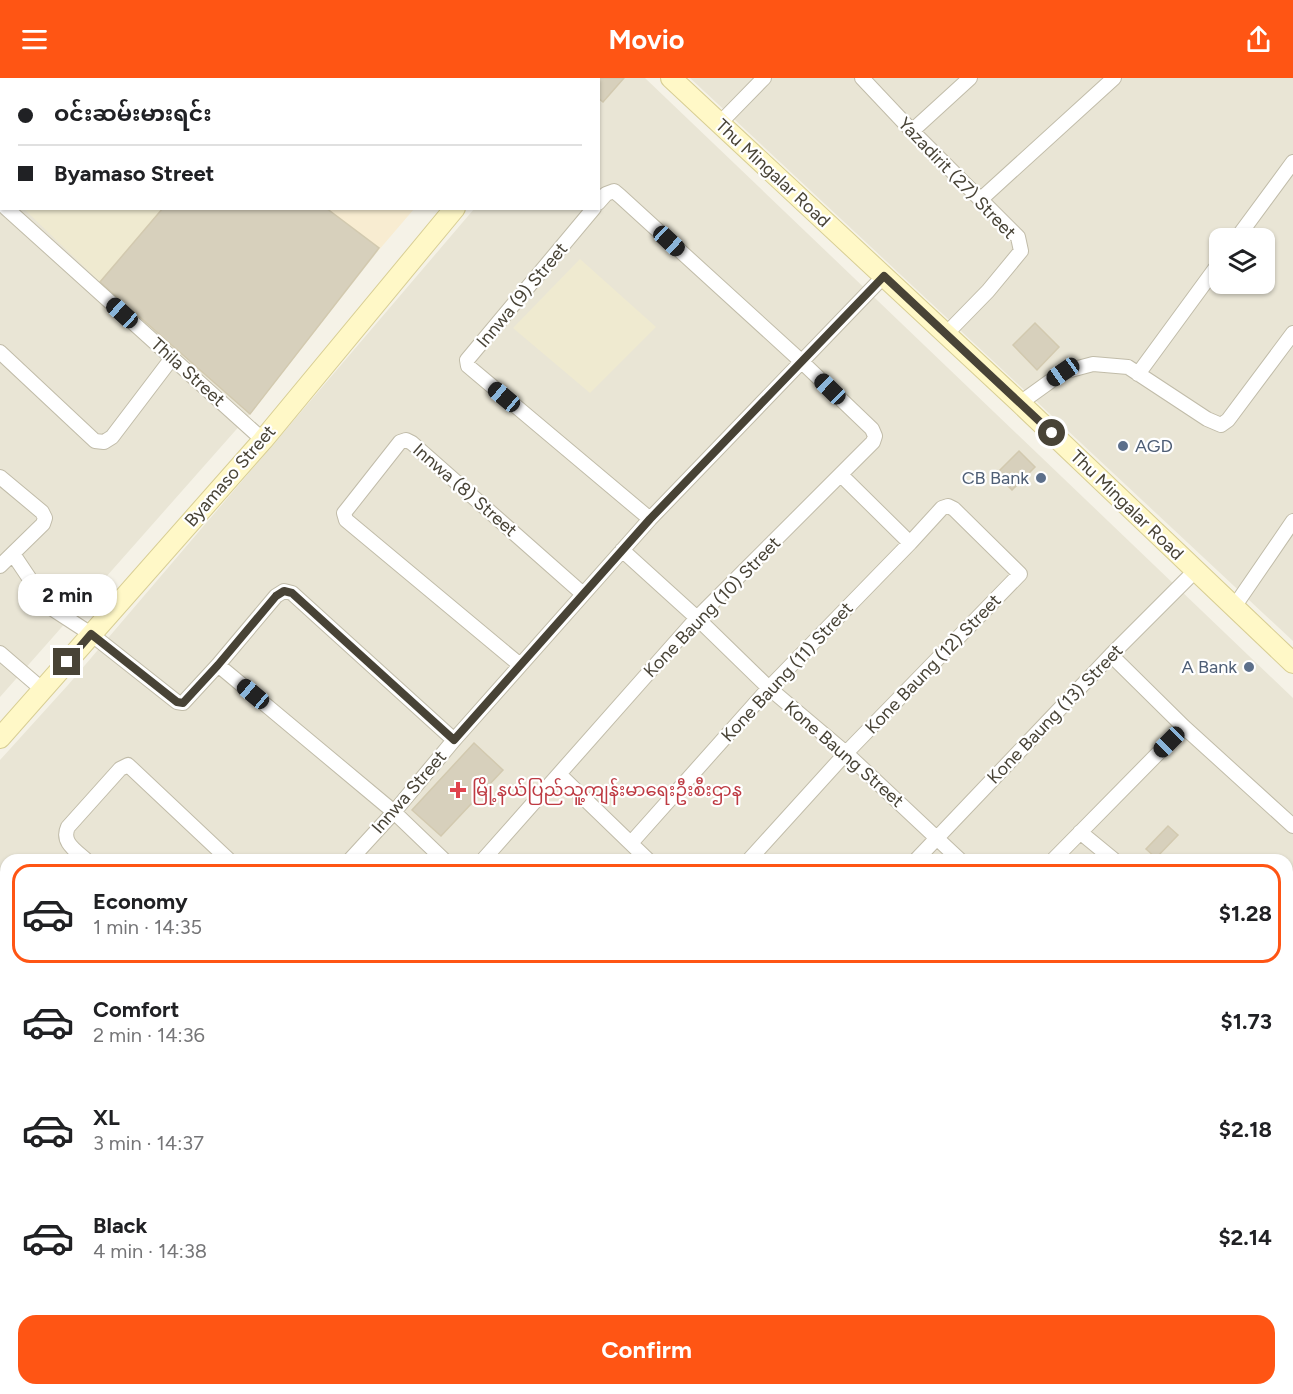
<!DOCTYPE html>
<html lang="en">
<head>
<meta charset="utf-8">
<style>
	body { margin:0; font-family:Figtree,"Noto Sans Myanmar",sans-serif; background:#f6f6f6; color:#202124; height:100vh; display:flex; flex-direction:column; font-size:22px; white-space:nowrap }
	* { box-sizing:border-box; margin:0 }
	p { font-size:20px; color:#757577 }
	.icon { flex:none; width:33px; height:33px; fill:none; stroke:currentColor; stroke-width:2; stroke-linecap:round; stroke-linejoin:round }
	.map { position:relative; flex:1; overflow:hidden }
	.drawer { position:absolute; left:0px; top:776px; width:1293px; height:542px; display:flex; flex-direction:column; background:#fff; border-radius:18px 18px 0 0; box-shadow:0 2px 4px #0004 }
	.drawer>* { flex:none }
	.hud { position:absolute; left:0px; top:0px; width:600px; height:132px; box-shadow:0 2px 4px #0004; display:grid; align-content:center; height:132px; padding:0 18px; background:#fff }
	.fabs { position:absolute; left:1209px; top:150px; display:grid; gap:12px }
	.fabs a { display:grid; place-items:center; width:66px; height:66px; border-radius:12px; background:#fff; box-shadow:0 2px 4px #0004; font-size:30px }
	.end { position:absolute; width:27px; height:27px; margin:-14px; border:8px solid #484336; background:#fff; box-shadow:0 0 0 3px #fff }
	.from { border-radius:50% }
	.bubble { position:absolute; height:42px; border-radius:18px; background:#fff; box-shadow:0 2px 4px #0004; font-size:20px; font-weight:700; line-height:42px; text-align:center }
	.car { position:absolute; width:18px; height:36px; margin:-18px -9px; border-radius:8px; box-shadow:0 0 4px 2px #0007; background:linear-gradient(#222 24%,#8ab4d8 0 40%,#222 0 76%,#8ab4d8 0 86%,#222 0) }
	.hud b { display:flex; align-items:center; gap:21px; height:57px; font-size:22px }
	.hud b+b { border-top:2px solid #e0e0e0 }
	.hud i { width:15px; height:15px; background:#202124 }
	ul { padding:10px 0 0; list-style:none }
	li { display:flex; align-items:center; gap:18px; height:99px; margin:0 12px 9px; padding:0 6px; border:3px solid transparent; border-radius:18px }
	li div { flex:1 }
	li b { display:block; font-size:22px }
	li em { font-style:normal; font-weight:700 }
	li.active { border-color:#ff5514 }
	li>.icon { width:54px; height:54px; stroke-width:1.5 }
	.cta { display:flex; gap:12px; margin-top:auto; padding:12px 18px }
	.cta a { flex:1; height:69px; border-radius:18px; background:#ff5514; color:#fff; font-size:24px; font-weight:700; line-height:69px; text-align:center }
	header { display:flex; justify-content:space-between; align-items:center; height:78px; padding:0 18px; background:#ff5514; color:#fff; font-size:27px; font-weight:700 }
	.map>svg:first-child { display:block }
	.residential { fill:#e9e5d5; fill-rule:evenodd }
	.commercial { fill:#f8ecd1 }
	.education { fill:#efead0 }
	.building { fill:#d7d0bc; stroke:#d2c9af; stroke-width:1.5 }
	.lines { fill:none; stroke-linecap:round; stroke-linejoin:round }
	.street-casing { stroke:#c1bca9; stroke-width:16 }
	.secondary-casing { stroke:#d8ce94; stroke-width:22 }
	.primary-casing { stroke:#ecd35e; stroke-width:26 }
	.street { stroke:#fff; stroke-width:14 }
	.secondary { stroke:#fff8c7; stroke-width:20 }
	.primary { stroke:#ffee96; stroke-width:22 }
	.route { stroke:#484336; stroke-width:8 }
	.service-dot { fill:#5c6f8a; stroke:#fff; stroke-width:2 }
	.health-dot { fill:#e0444e; stroke:#fff; stroke-width:2 }
	.labels { text-anchor:middle; dominant-baseline:central; stroke-width:4.5; stroke-linejoin:round; paint-order:stroke }
	.street-label { font-size:18px; fill:#484336; stroke:#fff }
	.service-label { font-size:18px; fill:#4e5e75; stroke:#fff; text-anchor:end }
	.health-label { font-size:18px; fill:#be3a42; stroke:#fff; text-anchor:start }
</style>
</head>
<body>
<header><svg class="icon" aria-label="menu" viewBox="0 0 24 24"><path d="M4 6h16M4 12h16M4 18h16"/></svg>Movio<svg class="icon" aria-label="share" viewBox="0 0 24 24"><path d="M12 15V3M7 8l5-5 5 5M5 13v7h14v-7"/></svg></header>
<div class="map">
<svg width="1293" height="1316" viewBox="0 0 1293 1316">
	<rect width="100%" height="100%" fill="#f5f2e7"/>
	<!-- residential -->
	<path class="residential" d="M0 0 149 1 2 2V130L324 131 378 173 250 336 0 619Z
		M586 0H645L1293 620V1147L1287 1155V782H6V1311H1179L1175 1316H0V682L68 607 474 131 598 130V2L584 1Z
		M690 0H1293V563ZM1220 160H1264V206H1220Z
		M1293 1255V1316H1249L1253 1311H1287V1264Z"/>
	<!-- commercial -->
	<path class="commercial" d="M147 0H526L525 2Z
		M324 131H414L378 173Z"/>
	<!-- education -->
	<path class="education" d="M0 0H147L149 1 2 2 1 109Z
		M24 131H163L100 204Z
		M580 181 656 249 590 315 513 250Z"/>
	<!-- building -->
	<path class="building" d="M594 0H624L603 24 598 20V2H592Z
		M163 130H326L379 170 250 336 100 204Z
		M1035 245 1059 269 1037 292 1013 267Z
		M1019 373 1035 389 1012 412 996 396Z
		M474 665 503 692 441 758 412 732Z
		M1168 748 1178 757 1156 780 1146 771Z"/>
	<g class="lines">
		<defs>
			<path id="street" d="M862 0 912 53 1018 159 1021 173 988 213 946 256
				M720 45 764 0
				M912 53 970 0
				M980 122 1114 0
				M6 130 263 362
				M594 130 467 282 468 288 650 441
				M1237 160 1293 84
				M0 274 95 363 104 364 112 359 172 280
				M1138 296 1220 184
				M1020 325 1063 294 1093 286 1128 289 1207 341 1221 347 1228 342 1293 255
				M841 397 910 465
				M0 399 42 434 45 440 43 446 0 488
				M622 472 697 540 769 610 846 675 960 782
				M13 476 48 528 91 556 177 624 183 625 218 587 276 518 284 513 292 515 454 662
				M1234 529 1293 443
				M0 575 43 612
				M1111 577 1184 649 1293 748
				M218 587 394 734 444 782
				M520 587 346 442 344 435 348 430 400 364 406 362 412 365 583 516
				M560 697 648 782
				M1080 754 1114 782
				M631 765 769 610 910 465 942 430 948 428 954 431 1020 496 846 675 749 782
				M86 782C75 772 61 764 68 749L120 691 128 687 229 782
				M350 782 394 734 454 662 650 441 884 198
				M483 782 697 540 873 364 875 358 872 351 802 284 620 118 614 113 606 116 598 125
				M916 782 1111 577 1196 492
				M1053 782 1184 649
				M0 845 6 850
				M1287 906 1293 910
				M1287 970 1293 962
				M0 972 6 965
				M1287 1035 1293 1039
				M0 1126 6 1131
				M1 1206 6 1210
				M1287 1248 1293 1253
				M0 1258 6 1250
				M117 1311 123 1316
				M293 1311 298 1316
				M398 1311 405 1316
				M573 1311 580 1316
				M736 1311 743 1316
				M1011 1311 1018 1316
				M44 1316 48 1311
				M799 1316 802 1311"/>
			<path id="secondary" d="M671 0 1020 325 1293 585
				M562 2 563 0
				M0 660 263 362 455 130"/>
			<path id="primary" d="M1287 1182 1293 1173
				M1287 1224 1293 1215
				M1195 1316 1199 1311
				M1226 1316 1229 1311"/>
		</defs>
		<!-- street casing -->
		<use href="#street" class="street-casing"/>
		<!-- secondary casing -->
		<use href="#secondary" class="secondary-casing"/>
		<!-- primary casing -->
		<use href="#primary" class="primary-casing"/>
		<!-- street -->
		<use href="#street" class="street"/>
		<!-- secondary -->
		<use href="#secondary" class="secondary"/>
		<!-- primary -->
		<use href="#primary" class="primary"/>
	</g>
	<g class="lines">
		<!-- route -->
		<path class="route" d="M67 584 91 556 177 624 183 625 218 587 276 518 284 513 292 515 454 662 650 441 884 198 1052 355"/>
	</g>
	<!-- markers -->
	<g class="service-dot">
		<circle cx="1123" cy="368" r="6"/>
		<circle cx="1041" cy="400" r="6"/>
		<circle cx="1249" cy="589" r="6"/>
	</g>
	<path class="health-dot" d="M455 703h6v6h6v6h-6v6h-6v-6h-6v-6h6z"/>
	<g class="labels">
		<!-- street labels -->
		<g class="street-label">
			<text transform="translate(773 95) rotate(43)">Thu Mingalar Road</text>
			<text transform="translate(957 100) rotate(46)">Yazadirit (27) Street</text>
			<text transform="translate(522 217) rotate(-50)">Innwa (9) Street</text>
			<text transform="translate(188 294) rotate(42)">Thila Street</text>
			<text transform="translate(230 398) rotate(-49)">Byamaso Street</text>
			<text transform="translate(465 412) rotate(41)">Innwa (8) Street</text>
			<text transform="translate(1127 427) rotate(44)">Thu Mingalar Road</text>
			<text transform="translate(712 529) rotate(-46)">Kone Baung (10) Street</text>
			<text transform="translate(933 586) rotate(-46)">Kone Baung (12) Street</text>
			<text transform="translate(787 594) rotate(-47)">Kone Baung (11) Street</text>
			<text transform="translate(1055 636) rotate(-46)">Kone Baung (13) Street</text>
			<text transform="translate(844 676) rotate(41)">Kone Baung Street</text>
			<text transform="translate(409 714) rotate(-49)">Innwa Street</text>
		</g>
		<!-- service labels -->
		<g class="service-label">
			<text x="1135" y="368" text-anchor="start">AGD</text>
			<text x="1029" y="400">CB Bank</text>
			<text x="1237" y="589">A Bank</text>
		</g>
		<!-- health labels -->
		<g class="health-label">
			<text x="472" y="712">မြို့နယ်ပြည်သူ့ကျန်းမာရေးဦးစီးဌာန</text>
		</g>
	</g>
</svg>
<div class="fabs">
<a><svg class="icon" aria-label="layers" viewBox="0 0 24 24"><path d="M12 4l9 5-9 5-9-5zM3 14l9 5 9-5"/></svg></a>
</div>
<i class="end from" style="left:1052px;top:355px"></i>
<i class="end" style="left:67px;top:584px"></i>
<div class="bubble" style="left:18px;top:496px;width:99px">2 min</div>
<i class="car" style="left:669px;top:163px;rotate:133deg"></i>
<i class="car" style="left:122px;top:235px;rotate:312deg"></i>
<i class="car" style="left:1063px;top:294px;rotate:235deg"></i>
<i class="car" style="left:830px;top:311px;rotate:314deg"></i>
<i class="car" style="left:504px;top:319px;rotate:310deg"></i>
<i class="car" style="left:253px;top:616px;rotate:310deg"></i>
<i class="car" style="left:1169px;top:664px;rotate:225deg"></i>
<div class="hud">
<b><i class="from"></i>ဝင်းဆမ်းမားရင်း</b>
<b><i></i>Byamaso Street</b>
</div>
<section class="drawer">
<ul>
<li class="active"><svg class="icon" aria-label="car" viewBox="0 0 24 24"><path d="M5 17H2v-5l4-1 3-4h7l3 4 3 1v5h-3M9 17h6M6 11h13"/><circle cx="7" cy="17" r="2"/><circle cx="17" cy="17" r="2"/></svg><div><b>Economy</b><p>1 min · 14:35</p></div><em>$1.28</em></li>
<li><svg class="icon" aria-label="car" viewBox="0 0 24 24"><path d="M5 17H2v-5l4-1 3-4h7l3 4 3 1v5h-3M9 17h6M6 11h13"/><circle cx="7" cy="17" r="2"/><circle cx="17" cy="17" r="2"/></svg><div><b>Comfort</b><p>2 min · 14:36</p></div><em>$1.73</em></li>
<li><svg class="icon" aria-label="car" viewBox="0 0 24 24"><path d="M5 17H2v-5l4-1 3-4h7l3 4 3 1v5h-3M9 17h6M6 11h13"/><circle cx="7" cy="17" r="2"/><circle cx="17" cy="17" r="2"/></svg><div><b>XL</b><p>3 min · 14:37</p></div><em>$2.18</em></li>
<li><svg class="icon" aria-label="car" viewBox="0 0 24 24"><path d="M5 17H2v-5l4-1 3-4h7l3 4 3 1v5h-3M9 17h6M6 11h13"/><circle cx="7" cy="17" r="2"/><circle cx="17" cy="17" r="2"/></svg><div><b>Black</b><p>4 min · 14:38</p></div><em>$2.14</em></li>
</ul>
<div class="cta"><a>Confirm</a></div>
</section>
</div>
</body>
</html>
